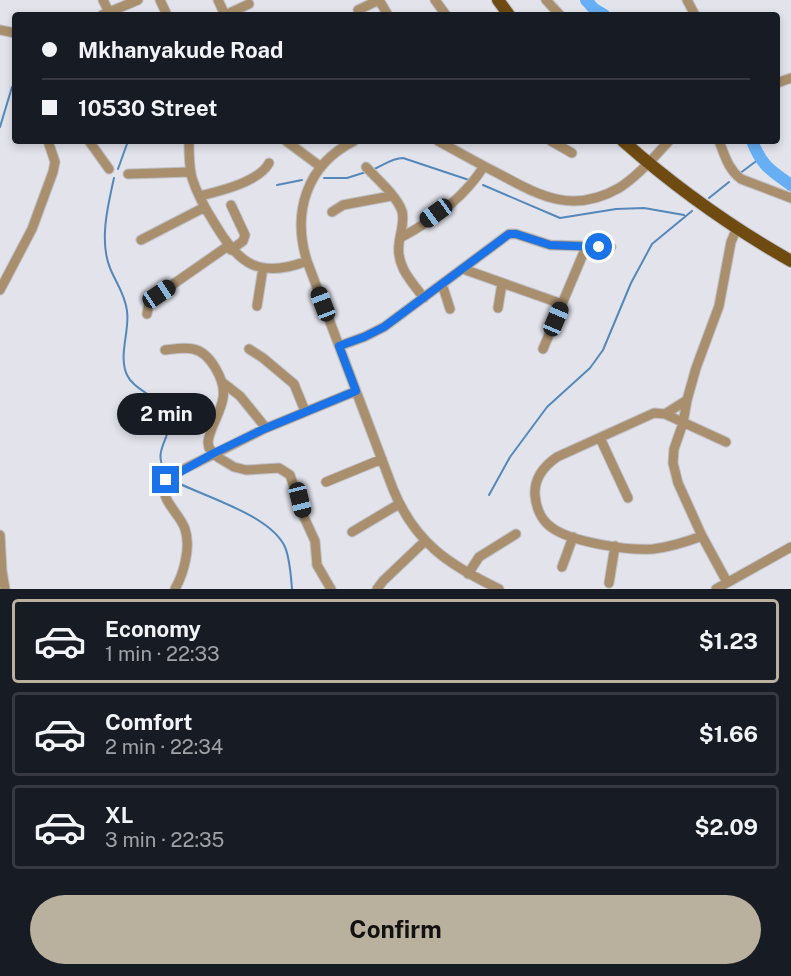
<!DOCTYPE html>
<html lang="en">
<head>
<meta charset="utf-8">
<style>
	body { margin:0; font-family:"Public Sans",sans-serif; background:#20242c; color:#f1f3f6; height:100vh; display:flex; flex-direction:column; font-size:22px; white-space:nowrap }
	* { box-sizing:border-box; margin:0 }
	p { font-size:20px; color:#9ea1a6 }
	.icon { flex:none; width:33px; height:33px; fill:none; stroke:currentColor; stroke-width:2; stroke-linecap:round; stroke-linejoin:round }
	.map { position:relative; height:589px; overflow:hidden }
	.panel { display:flex; flex-direction:column; background:#171b24; flex:1 }
	.panel>* { flex:none }
	.guide { position:absolute; left:12px; top:12px; width:768px; height:132px; border-radius:6px; box-shadow:0 3px 9px #0003; display:grid; align-content:center; height:132px; padding:0 30px; background:#171b24 }
	.end { position:absolute; width:27px; height:27px; margin:-14px; border:8px solid #1a73e8; background:#fff; box-shadow:0 0 0 3px #fff }
	.from { border-radius:50% }
	.bubble { position:absolute; height:42px; border-radius:21px; background:#171b24; box-shadow:0 3px 9px #0003; font-size:20px; font-weight:700; line-height:42px; text-align:center }
	.car { position:absolute; width:18px; height:36px; margin:-18px -9px; border-radius:8px; box-shadow:0 0 4px 2px #0007; background:linear-gradient(#222 24%,#8ab4d8 0 40%,#222 0 76%,#8ab4d8 0 86%,#222 0) }
	.guide b { display:flex; align-items:center; gap:21px; height:57px; font-size:22px }
	.guide b+b { border-top:2px solid #363941 }
	.guide i { width:15px; height:15px; background:#f1f3f6 }
	ul { padding:10px 0 0; list-style:none }
	li { display:flex; align-items:center; gap:18px; height:84px; margin:0 12px 9px; padding:0 18px; border:3px solid #363941; border-radius:6px }
	li div { flex:1 }
	li b { display:block; font-size:22px }
	li em { font-style:normal; font-weight:700 }
	li.current { border-color:#b9b19d }
	li>.icon { width:54px; height:54px; stroke-width:1.5 }
	.cta { display:flex; gap:12px; margin-top:auto; padding:12px 30px }
	.cta a { flex:1; height:69px; border-radius:36px; background:#b9b19d; color:#111; font-size:24px; font-weight:700; line-height:69px; text-align:center }
	.map>svg:first-child { display:block }
	.lines { fill:none; stroke-linecap:round; stroke-linejoin:round }
	.stream { stroke:#5588ba; stroke-width:2 }
	.river { stroke:#66aff4; stroke-width:12 }
	.minor-casing { stroke:#bebfc6; stroke-width:11 }
	.major-casing { stroke:#bebfc6; stroke-width:14 }
	.minor { stroke:#a98f6d; stroke-width:9 }
	.major { stroke:#6f4b12; stroke-width:12 }
	.route { stroke:#1a73e8; stroke-width:8 }
</style>
</head>
<body>
<div class="map">
<svg width="791" height="589" viewBox="0 0 791 589">
	<rect width="100%" height="100%" fill="#e2e3eb"/>
	<g class="lines">
		<!-- stream -->
		<path class="stream" d="M0 127 12 87
			M118 169 128 141
			M372 170C382 166 392 158 403 158L469 180
			M739 174 759 159
			M114 178C108 205 99 241 110 268 116 283 125 294 127 311 130 331 118 355 127 375 135 392 160 395 168 417 172 431 163 440 161 452 159 460 163 467 166 474
			M324 178H347L366 172
			M277 185 302 180
			M483 185 560 218 616 209 644 208 684 215
			M709 198 729 182
			M170 479C201 496 270 514 285 547 290 559 291 577 292 589
			M489 495 510 457 547 407 590 368 603 350 631 283 652 244 692 211"/>
		<!-- river -->
		<path class="river" d="M586 0 594 9 604 15
			M752 141C762 166 770 170 791 185"/>
		<defs>
			<path id="minor" d="M103 0 109 12
				M160 0 167 15
				M218 0 225 15
				M379 0 388 15
				M435 0 446 15
				M546 0 560 15
				M687 0 695 15
				M358 10 379 0
				M102 15 138 0
				M225 15 249 4
				M0 30 15 33
				M777 83 791 78
				M89 141 109 169
				M189 141C189 153 189 167 192 178 197 194 206 210 215 224 239 265 260 279 307 261
				M286 141 321 167
				M354 141C306 165 292 213 307 261L393 489C415 543 449 565 499 589
				M438 141C460 153 481 165 503 176 543 198 575 213 619 188 638 176 654 157 669 141
				M551 141 572 153
				M719 141C725 156 728 169 741 179L791 198
				M366 167C377 179 396 195 402 211 405 222 400 233 399 244 396 266 411 281 424 298
				M128 174 191 172
				M200 196C220 191 259 182 269 163
				M231 205 245 235 243 241 231 250
				M332 212 343 205 391 196
				M400 238C432 221 465 197 484 166
				M141 240 205 207
				M463 269 562 304
				M442 284 450 309
				M0 290 32 229 53 172 55 162 48 141
				M257 306 263 268
				M498 308 502 283
				M147 314 149 303 159 294 228 246
				M339 346 364 337 384 327 509 234H516L550 245 611 247
				M249 349 263 358 294 384 305 411
				M543 349 586 247
				M165 350C174 349 184 347 193 349 210 352 226 381 223 398 221 413 210 426 208 442L209 448 219 458 234 467 246 470 279 468 290 475 304 517 315 541 317 565 331 589
				M222 382 240 396 266 428
				M665 414 687 400
				M600 438 628 498
				M326 482 382 459
				M352 532 399 504
				M0 535 2 571 5 589
				M702 536C686 542 670 547 653 549 629 551 570 542 551 527 541 520 536 507 535 495 534 479 544 466 557 457L654 413 665 414 726 442
				M562 567 573 537
				M468 574 479 557 516 534
				M727 582 702 536 678 483 673 463 674 449 683 423 687 400 696 368 719 306 731 242 737 228
				M609 583 615 546
				M175 589C184 573 191 547 185 529 179 511 155 498 168 477L264 429 356 391
				M377 589 383 581 425 541
				M716 589 791 547"/>
			<path id="major" d="M498 0 509 15
				M623 141C674 186 731 227 791 261"/>
		</defs>
		<!-- minor casing -->
		<use href="#minor" class="minor-casing"/>
		<!-- major casing -->
		<use href="#major" class="major-casing"/>
		<!-- minor -->
		<use href="#minor" class="minor"/>
		<!-- major -->
		<use href="#major" class="major"/>
	</g>
	<g class="lines">
		<!-- route -->
		<path class="route" d="M166 480 214 453 264 429 356 391 339 346 364 337 384 327 509 234H516L550 245 599 247"/>
	</g>
</svg>
<i class="end from" style="left:599px;top:247px"></i>
<i class="end" style="left:166px;top:480px"></i>
<div class="bubble" style="left:117px;top:393px;width:99px">2 min</div>
<i class="car" style="left:436px;top:213px;rotate:234deg"></i>
<i class="car" style="left:159px;top:294px;rotate:56deg"></i>
<i class="car" style="left:323px;top:304px;rotate:339deg"></i>
<i class="car" style="left:556px;top:319px;rotate:23deg"></i>
<i class="car" style="left:300px;top:500px;rotate:166deg"></i>
<div class="guide">
<b><i class="from"></i>Mkhanyakude Road</b>
<b><i></i>10530 Street</b>
</div>
</div>
<section class="panel">
<ul>
<li class="current"><svg class="icon" aria-label="car" viewBox="0 0 24 24"><path d="M5 17H2v-5l4-1 3-4h7l3 4 3 1v5h-3M9 17h6M6 11h13"/><circle cx="7" cy="17" r="2"/><circle cx="17" cy="17" r="2"/></svg><div><b>Economy</b><p>1 min · 22:33</p></div><em>$1.23</em></li>
<li><svg class="icon" aria-label="car" viewBox="0 0 24 24"><path d="M5 17H2v-5l4-1 3-4h7l3 4 3 1v5h-3M9 17h6M6 11h13"/><circle cx="7" cy="17" r="2"/><circle cx="17" cy="17" r="2"/></svg><div><b>Comfort</b><p>2 min · 22:34</p></div><em>$1.66</em></li>
<li><svg class="icon" aria-label="car" viewBox="0 0 24 24"><path d="M5 17H2v-5l4-1 3-4h7l3 4 3 1v5h-3M9 17h6M6 11h13"/><circle cx="7" cy="17" r="2"/><circle cx="17" cy="17" r="2"/></svg><div><b>XL</b><p>3 min · 22:35</p></div><em>$2.09</em></li>
</ul>
<div class="cta"><a>Confirm</a></div>
</section>
</body>
</html>
